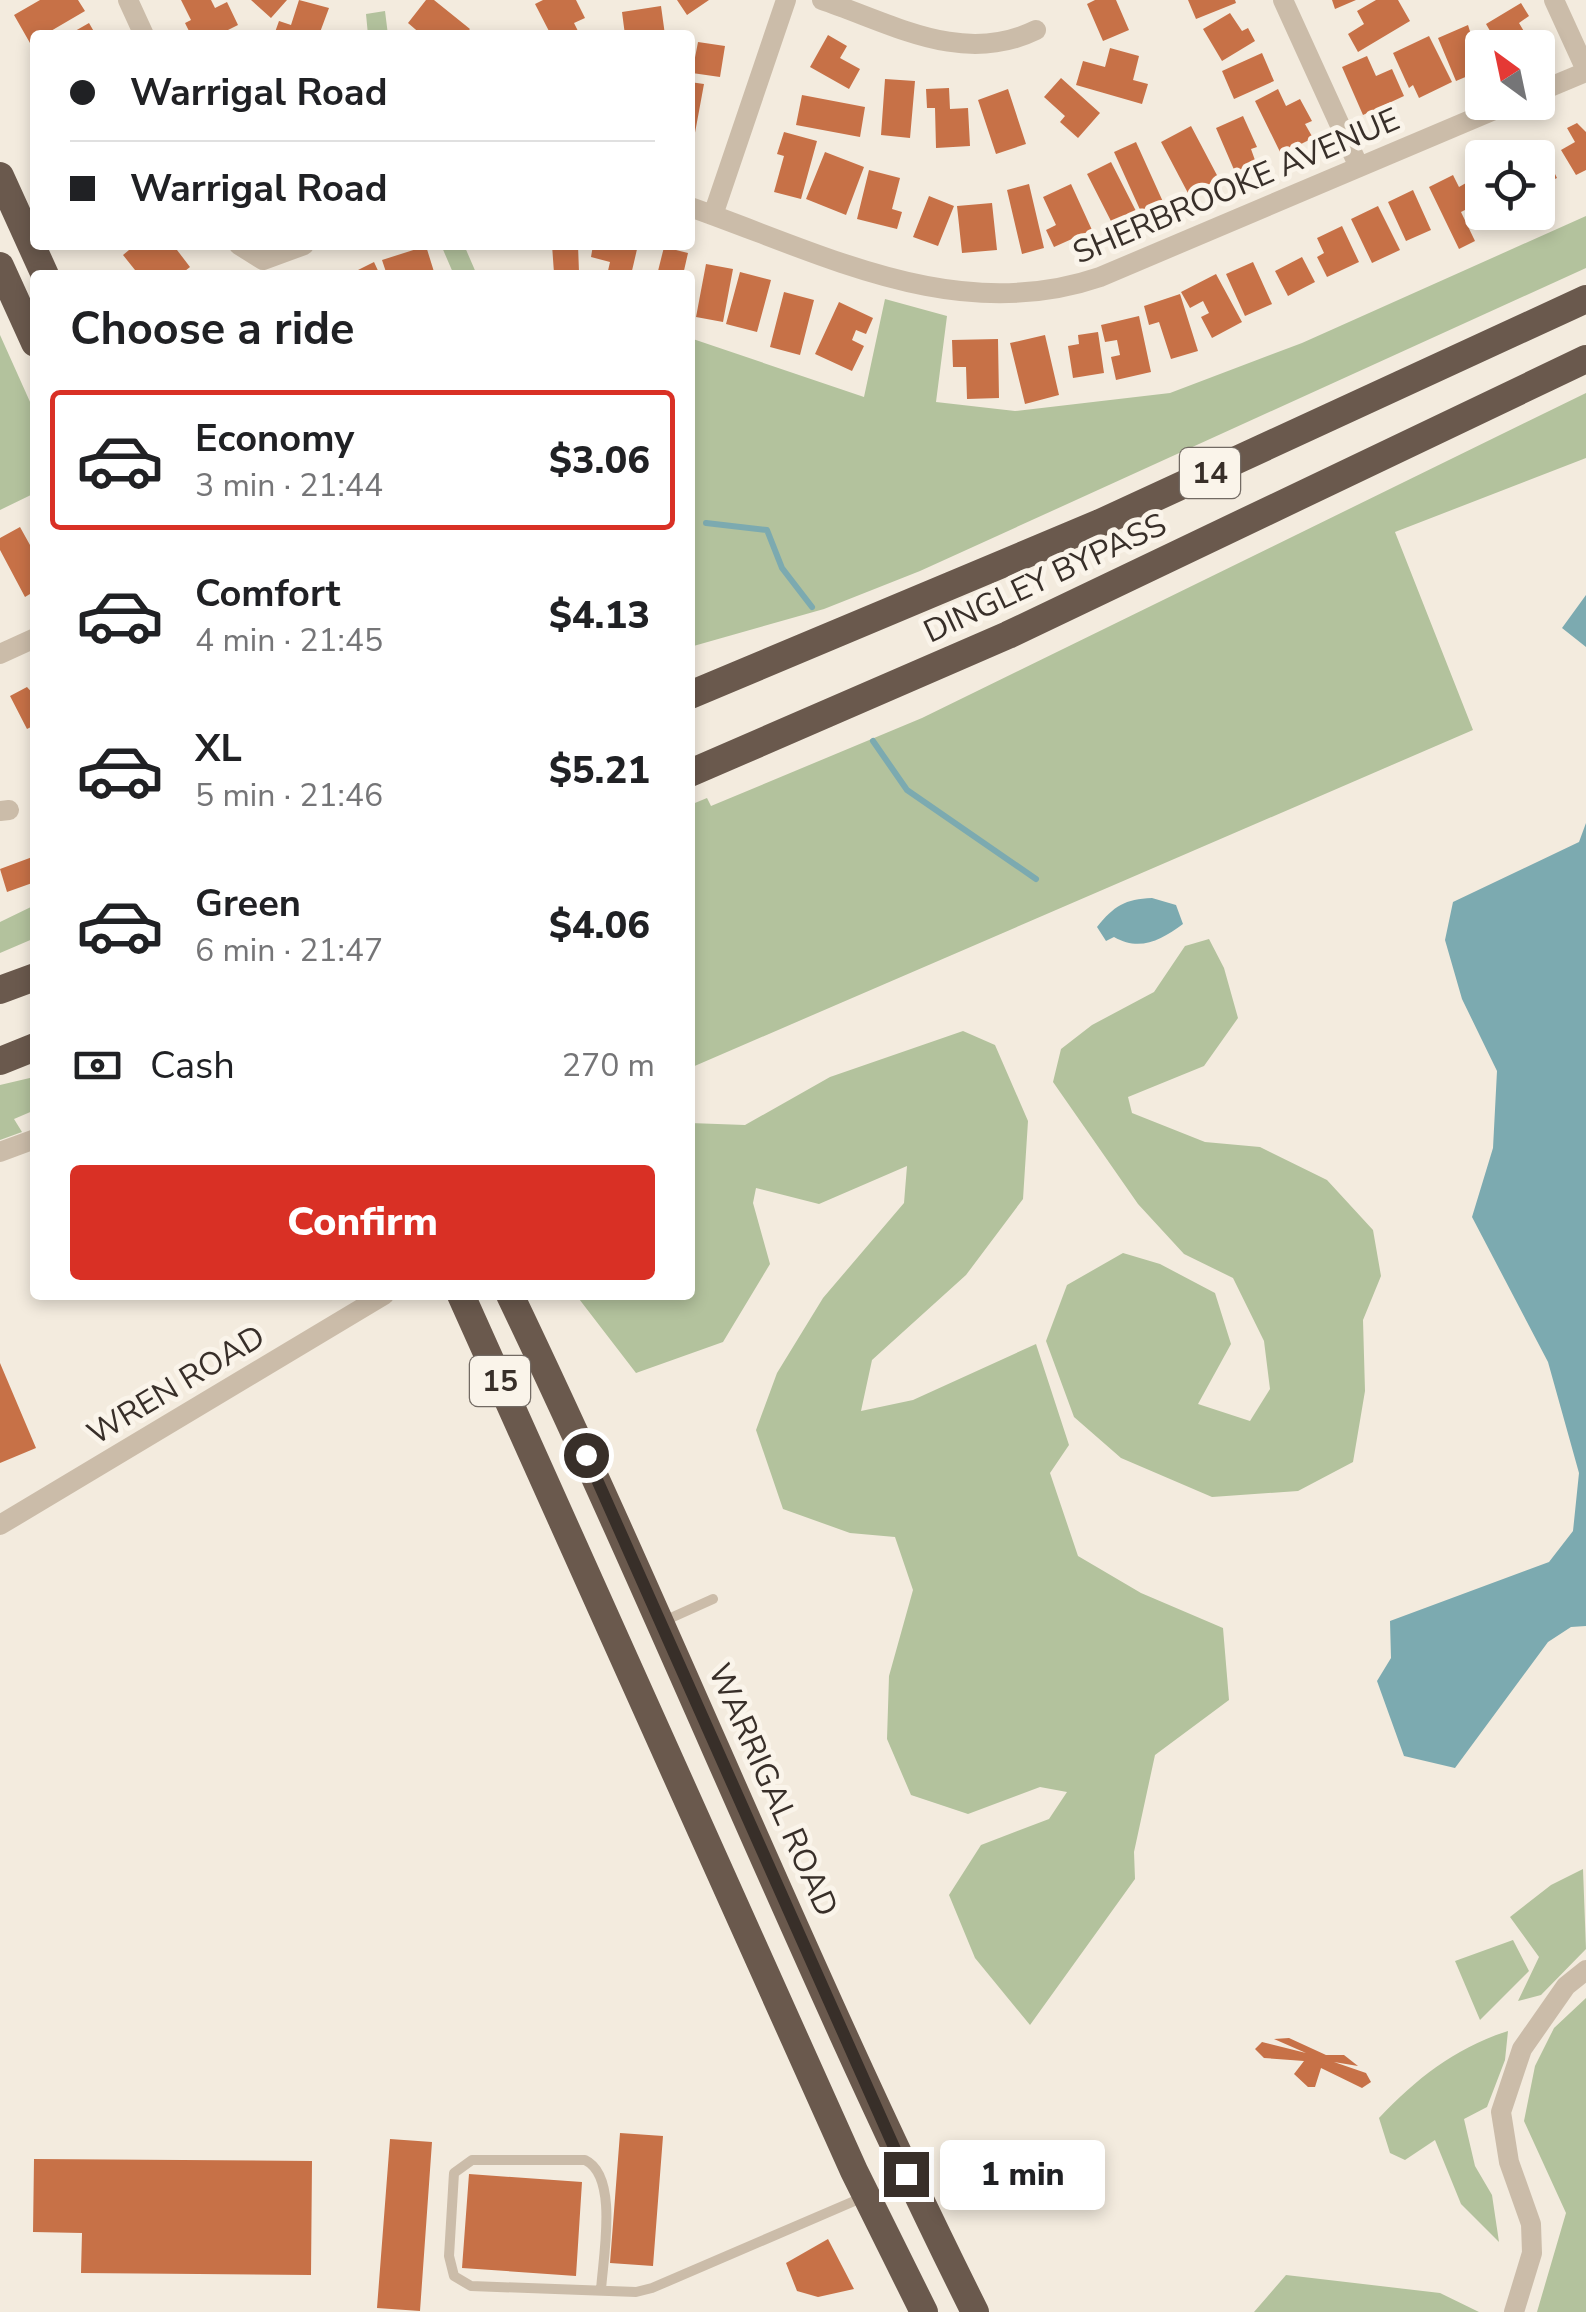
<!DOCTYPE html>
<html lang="en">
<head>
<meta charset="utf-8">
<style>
	body { margin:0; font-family:"Nunito Sans",sans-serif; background:#f2f2f2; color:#202124; height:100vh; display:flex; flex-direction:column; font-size:38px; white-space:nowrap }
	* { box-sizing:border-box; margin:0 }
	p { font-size:32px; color:#757577 }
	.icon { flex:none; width:55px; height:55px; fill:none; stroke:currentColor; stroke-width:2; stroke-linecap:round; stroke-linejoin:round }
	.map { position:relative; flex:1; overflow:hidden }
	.side { position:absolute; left:30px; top:270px; width:665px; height:1030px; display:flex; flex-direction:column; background:#fff; border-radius:10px; box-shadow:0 5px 15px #0003 }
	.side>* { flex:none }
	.guide { position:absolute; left:30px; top:30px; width:665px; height:220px; border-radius:10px; box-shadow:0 5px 15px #0003; display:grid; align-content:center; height:220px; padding:0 40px; background:#fff }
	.needle { width:65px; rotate:327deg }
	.fabs { position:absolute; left:1465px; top:30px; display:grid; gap:20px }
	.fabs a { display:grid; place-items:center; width:90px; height:90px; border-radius:10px; background:#fff; box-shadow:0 5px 15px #0003; font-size:50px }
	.end { position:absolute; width:45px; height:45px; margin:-22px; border:12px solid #382f29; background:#fff; box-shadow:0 0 0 5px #fff }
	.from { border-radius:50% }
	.bubble { position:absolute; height:70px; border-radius:10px; background:#fff; box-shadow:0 5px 15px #0003; font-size:32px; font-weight:800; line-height:70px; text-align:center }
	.guide b { display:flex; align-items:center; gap:35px; height:95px; font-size:38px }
	.guide b+b { border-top:2px solid #e0e0e0 }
	.guide i { width:25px; height:25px; background:#202124 }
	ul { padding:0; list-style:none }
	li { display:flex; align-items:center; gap:30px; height:140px; margin:0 20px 15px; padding:0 20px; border:5px solid transparent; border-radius:10px }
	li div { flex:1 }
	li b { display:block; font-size:38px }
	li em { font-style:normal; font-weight:800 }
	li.on { border-color:#d93025 }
	li>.icon { width:90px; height:90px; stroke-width:1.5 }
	h2 { padding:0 40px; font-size:45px; line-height:120px }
	.pay { display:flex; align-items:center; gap:25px; height:110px; padding:0 40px; font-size:38px }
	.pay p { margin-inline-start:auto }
	.button { display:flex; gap:20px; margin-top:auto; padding:20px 40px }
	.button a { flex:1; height:115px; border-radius:10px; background:#d93025; color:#fff; font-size:40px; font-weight:800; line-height:115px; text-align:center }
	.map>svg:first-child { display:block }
	.green { fill:#b3c29d }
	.water { fill:#7caab0 }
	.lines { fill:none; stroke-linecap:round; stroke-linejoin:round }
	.stream { stroke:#7caab0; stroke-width:6 }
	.building { fill:#c77147 }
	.service { stroke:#cbbca9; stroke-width:10 }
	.minor { stroke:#cbbca9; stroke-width:20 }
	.trunk { stroke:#6a594d; stroke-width:28 }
	.route { stroke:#382f29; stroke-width:12 }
	.labels { text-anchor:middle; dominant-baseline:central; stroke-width:10; stroke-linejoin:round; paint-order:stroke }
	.shield { fill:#faf4ea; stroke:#726a63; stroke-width:2.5 }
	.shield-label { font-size:30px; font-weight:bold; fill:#382f29 }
	.street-label { font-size:32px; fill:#382f29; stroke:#faf4ea }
</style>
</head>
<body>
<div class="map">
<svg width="1586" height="2312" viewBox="0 0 1586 2312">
	<rect width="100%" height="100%" fill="#f3ebde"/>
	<!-- green -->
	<path class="green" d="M385 11 388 35H368L366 14Z
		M1586 216V268L920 571 824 609 690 647V338L864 397 885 299 947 316 936 402 1015 411 1170 393 1302 343Z
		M441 245H464L477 275H454Z
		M0 335 35 413V493L0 510Z
		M1586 393V458L1395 532 1473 730 690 1068V805L707 798 711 806 922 718Z
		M35 905V938L0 953V922Z
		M1209 939 1224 968 1238 1018 1204 1066 1128 1097 1132 1113 1205 1142 1260 1147 1327 1180 1373 1230 1381 1276 1363 1320 1365 1391 1353 1462 1298 1491 1212 1497 1121 1458 1074 1417 1046 1341 1067 1285 1123 1253 1160 1264 1215 1293 1231 1344 1198 1404 1250 1421 1270 1389 1264 1341 1233 1278 1184 1254 1138 1204 1053 1082 1061 1049 1092 1025 1154 992 1185 946Z
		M963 1031 995 1045 1028 1121 1023 1199 966 1275 872 1360 861 1411 913 1400 1036 1344 1069 1445 1050 1473 1078 1556 1141 1593 1223 1628 1229 1700 1155 1755 1134 1852 1135 1879 1030 2025 975 1958 949 1895 981 1845 1049 1819 1067 1792 1040 1787 968 1814 911 1795 887 1739 889 1676 913 1590 895 1537 850 1533 783 1509 756 1430 777 1373 823 1298 904 1203 907 1166 819 1204 756 1188 753 1203 770 1264 723 1342 636 1373 576 1295H690V1123L745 1125 830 1077Z
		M34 1077 35 1110 14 1119 22 1132 0 1140V1085Z
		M1583 1869 1586 1949 1541 1995 1518 2001 1539 1957 1510 1917 1551 1885Z
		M1513 1940 1529 1971 1480 2020 1455 1961Z
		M1586 1998V2312H1537L1566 2213 1524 2121 1535 2066 1554 2028Z
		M1508 2031 1505 2060 1487 2107 1464 2119 1475 2166 1492 2195 1499 2242 1461 2204 1435 2140 1405 2160 1390 2153 1379 2118C1417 2078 1455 2048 1508 2031Z
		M1286 2275 1440 2293 1479 2312H1254Z"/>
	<!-- water -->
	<path class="water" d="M1586 595V647L1562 628Z
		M1586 823V1626L1571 1627 1548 1642 1455 1768 1404 1756 1377 1681 1391 1658 1390 1621 1549 1562 1573 1531 1579 1473 1548 1362 1472 1217 1493 1148 1497 1071 1462 999 1445 940 1453 902 1579 842Z
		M1152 898 1176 905 1183 924C1161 940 1140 952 1114 937L1106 941 1097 927C1114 906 1125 899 1152 898Z"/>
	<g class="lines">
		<!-- stream -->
		<path class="stream" d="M706 523 767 530 782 568 812 607
			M873 741 907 790 1036 879"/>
	</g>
	<!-- building -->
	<path class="building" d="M40 0H78L85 11 44 35H35L30 43 14 15Z
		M181 0H211L215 8 227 2 238 25 218 35H191L185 23 191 20Z
		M251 0H287L271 18Z
		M299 0 329 8 319 35H274L279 21 291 25Z
		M426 0H434L470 29 465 35H422L408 23Z
		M543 0H576L585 18 574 23 580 35H551L535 4Z
		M677 0H709L687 15Z
		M1095 0H1116L1129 30 1103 41 1087 4Z
		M1188 0H1235L1236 3 1196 19Z
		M1332 0H1356L1335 9Z
		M1376 0H1398L1410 21 1358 52 1348 34 1364 24 1357 11Z
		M1521 3 1529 16 1519 23 1532 45 1500 48 1486 24Z
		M661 6 665 35H625L622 12Z
		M1230 13 1242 31 1248 28 1255 41 1222 61 1203 29Z
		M89 23 96 35H68Z
		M1468 25 1482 70 1456 81 1438 38Z
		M828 35 847 46 840 58 860 69 849 89 810 67Z
		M1429 36 1452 82 1419 98 1413 85 1409 88 1393 53Z
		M698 42 725 46 720 77 692 73Z
		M1110 48 1139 56 1133 80 1148 84 1142 104 1076 85 1083 61 1105 67Z
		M1262 53 1274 81 1234 99 1222 71Z
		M1367 56 1376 76 1392 69 1404 96 1363 115 1342 67Z
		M1061 78 1100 113 1078 138 1060 122 1065 116 1044 97Z
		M885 79 915 81 910 138 881 135Z
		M690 82 704 84 692 149H690Z
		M949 88 950 109 968 108 970 146 936 148 935 108H927L926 89Z
		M1008 89 1026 144 996 154 978 100Z
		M1278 89 1286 106 1300 99 1312 121 1305 124 1313 138 1281 154 1255 101Z
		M802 95 865 107 860 137 796 125Z
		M1243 116 1257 147 1251 149 1256 163 1235 172 1216 128Z
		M1577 123 1586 132V170L1576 175 1561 150 1575 142 1567 128Z
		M1191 126 1219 179 1189 195 1161 142Z
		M784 132 817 141 801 199 774 192 784 156 777 154Z
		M1136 142 1164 204 1142 214 1114 152Z
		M1531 143 1538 157 1545 154 1557 178 1544 184 1552 199 1538 206V158H1514L1512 152Z
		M825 152 864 167 846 215 806 199Z
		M1111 162 1138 215 1114 227 1087 174Z
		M869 170 900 178 892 209 902 212 897 229 857 219Z
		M1453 175 1459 187 1466 183 1477 204 1461 212 1475 241 1459 249 1429 187Z
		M1029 184 1044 248 1022 254 1007 190Z
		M1071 184 1092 230 1054 247 1046 230 1056 225 1043 197Z
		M1413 190 1431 230 1406 241 1388 202Z
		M929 196 954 206 938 246 913 237Z
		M992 203 997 250 962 253 957 206Z
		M1378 206 1400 250 1372 263 1351 219Z
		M1501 212H1531V214L1503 222Z
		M1342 226 1359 262 1327 277 1317 257 1324 253 1317 238Z
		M135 245H184L177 250 190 267 180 275H139L123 255Z
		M552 245H578L579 272 554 273Z
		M593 245H638L631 275H607L610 262 591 257Z
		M426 246 435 275H387L382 260Z
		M664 247 688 253 683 275H657Z
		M1302 257 1315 282 1288 296 1275 271Z
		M374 262 380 275H348Z
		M1253 262 1272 304 1245 316 1226 274Z
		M706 264 733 269 723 322 696 317Z
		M740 272 771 280 757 332 726 324Z
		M1216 274 1242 322 1212 338 1201 317 1209 313 1203 301 1190 308 1181 292Z
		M784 292 814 300 800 355 770 347Z
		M1180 294 1198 351 1171 359 1159 322 1149 325 1144 306Z
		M839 302 873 318 866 334 856 330 852 340 864 346 852 371 815 354Z
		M1139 316 1151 372 1116 380 1111 357 1120 355 1117 340 1105 342 1101 325Z
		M1098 332 1104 373 1073 378 1068 346 1079 344 1078 335Z
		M1045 335 1059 395 1025 404 1010 343Z
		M998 339 999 398 967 399 966 367H953L952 340Z
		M20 527 35 554V591L25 597 0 550V538Z
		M27 687 35 696V725L27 729 10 696Z
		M35 856V882L7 892 0 869Z
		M0 1363 36 1448 0 1463Z
		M1289 2038 1326 2055H1344L1358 2066 1334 2062 1366 2073 1371 2082 1362 2088 1321 2068 1315 2087H1308L1294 2074 1304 2061 1264 2058 1255 2049 1262 2042 1306 2053 1274 2039Z
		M620 2133 663 2136 653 2266 610 2263Z
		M390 2139 432 2142 420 2311 377 2308Z
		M34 2159 312 2161 311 2275 81 2273 82 2233 33 2232Z
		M469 2174 582 2182 576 2276 462 2268Z
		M828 2239 854 2289 818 2297 797 2291 786 2263Z"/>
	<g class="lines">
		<!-- service -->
		<path class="service" d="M664 1621 713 1599
			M601 2290C603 2257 619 2176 585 2160H472L454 2173 449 2256 454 2276 471 2286 636 2292 652 2288 866 2196"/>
		<!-- minor -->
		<path class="minor" d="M128 0 144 35
			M822 0C893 24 963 66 1036 30
			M1283 0 1359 167
			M1554 0 1586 70
			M1538 92 1586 72
			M690 207C824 254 957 326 1100 277L1513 102
			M713 215 786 0
			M239 245 263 260 304 245
			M0 654 35 638
			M0 811 9 810
			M0 1152 35 1139
			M0 1525 384 1295
			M1514 2312 1532 2253 1531 2224 1509 2162 1501 2112 1522 2049 1566 1986 1586 1970"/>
		<!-- trunk -->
		<path class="trunk" d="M0 176 45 275
			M0 266 35 343
			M690 695 1100 523 1586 299
			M690 773 1008 635 1586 359
			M0 990 35 977
			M0 1061 35 1047
			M461 1295 854 2171 924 2312
			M510 1295C671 1631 808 1978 975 2312"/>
	</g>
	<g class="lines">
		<!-- route -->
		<path class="route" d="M586 1455 906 2174"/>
	</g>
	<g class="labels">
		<!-- shield labels -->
		<g class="shield">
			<rect x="1180" y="448" width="60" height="50" rx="8"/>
			<rect x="470" y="1356" width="60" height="50" rx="8"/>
		</g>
		<g class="shield-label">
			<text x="1210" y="473">14</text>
			<text x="500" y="1381">15</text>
		</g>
		<!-- street labels -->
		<g class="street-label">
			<text transform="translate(1236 186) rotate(-23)">SHERBROOKE AVENUE</text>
			<text transform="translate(1045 578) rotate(-25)">DINGLEY BYPASS</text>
			<text transform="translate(176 1385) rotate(-31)">WREN ROAD</text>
			<text transform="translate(773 1790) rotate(66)">WARRIGAL ROAD</text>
		</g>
	</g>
</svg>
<div class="fabs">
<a><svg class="needle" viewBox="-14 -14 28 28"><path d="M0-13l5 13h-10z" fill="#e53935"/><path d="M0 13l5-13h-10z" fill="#757577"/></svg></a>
<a><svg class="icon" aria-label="locate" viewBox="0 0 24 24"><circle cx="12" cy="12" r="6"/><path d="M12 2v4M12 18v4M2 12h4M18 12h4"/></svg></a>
</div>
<i class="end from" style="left:586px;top:1455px"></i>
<i class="end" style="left:906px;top:2174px"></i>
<div class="bubble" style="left:940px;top:2140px;width:165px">1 min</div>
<div class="guide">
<b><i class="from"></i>Warrigal Road</b>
<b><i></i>Warrigal Road</b>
</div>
<section class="side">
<h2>Choose a ride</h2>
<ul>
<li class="on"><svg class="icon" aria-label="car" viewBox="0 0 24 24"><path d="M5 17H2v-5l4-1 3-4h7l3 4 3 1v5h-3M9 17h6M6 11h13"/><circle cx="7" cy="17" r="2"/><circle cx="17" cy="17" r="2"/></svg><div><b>Economy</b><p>3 min · 21:44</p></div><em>$3.06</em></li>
<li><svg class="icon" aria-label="car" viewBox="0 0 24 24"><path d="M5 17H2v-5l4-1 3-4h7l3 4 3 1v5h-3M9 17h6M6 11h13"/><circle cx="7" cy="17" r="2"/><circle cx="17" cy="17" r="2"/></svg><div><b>Comfort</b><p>4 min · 21:45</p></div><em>$4.13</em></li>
<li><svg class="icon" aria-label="car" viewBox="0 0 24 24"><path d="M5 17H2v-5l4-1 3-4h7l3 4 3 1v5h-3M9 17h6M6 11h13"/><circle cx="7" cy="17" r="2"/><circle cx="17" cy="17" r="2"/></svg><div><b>XL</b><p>5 min · 21:46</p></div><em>$5.21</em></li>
<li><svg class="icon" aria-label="car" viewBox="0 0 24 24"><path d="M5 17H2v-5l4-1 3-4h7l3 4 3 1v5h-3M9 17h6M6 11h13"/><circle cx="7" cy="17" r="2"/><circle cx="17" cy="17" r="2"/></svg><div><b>Green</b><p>6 min · 21:47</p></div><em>$4.06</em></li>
</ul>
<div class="pay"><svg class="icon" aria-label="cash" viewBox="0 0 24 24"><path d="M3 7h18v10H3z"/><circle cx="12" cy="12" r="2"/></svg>Cash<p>270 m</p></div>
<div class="button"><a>Confirm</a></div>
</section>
</div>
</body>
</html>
